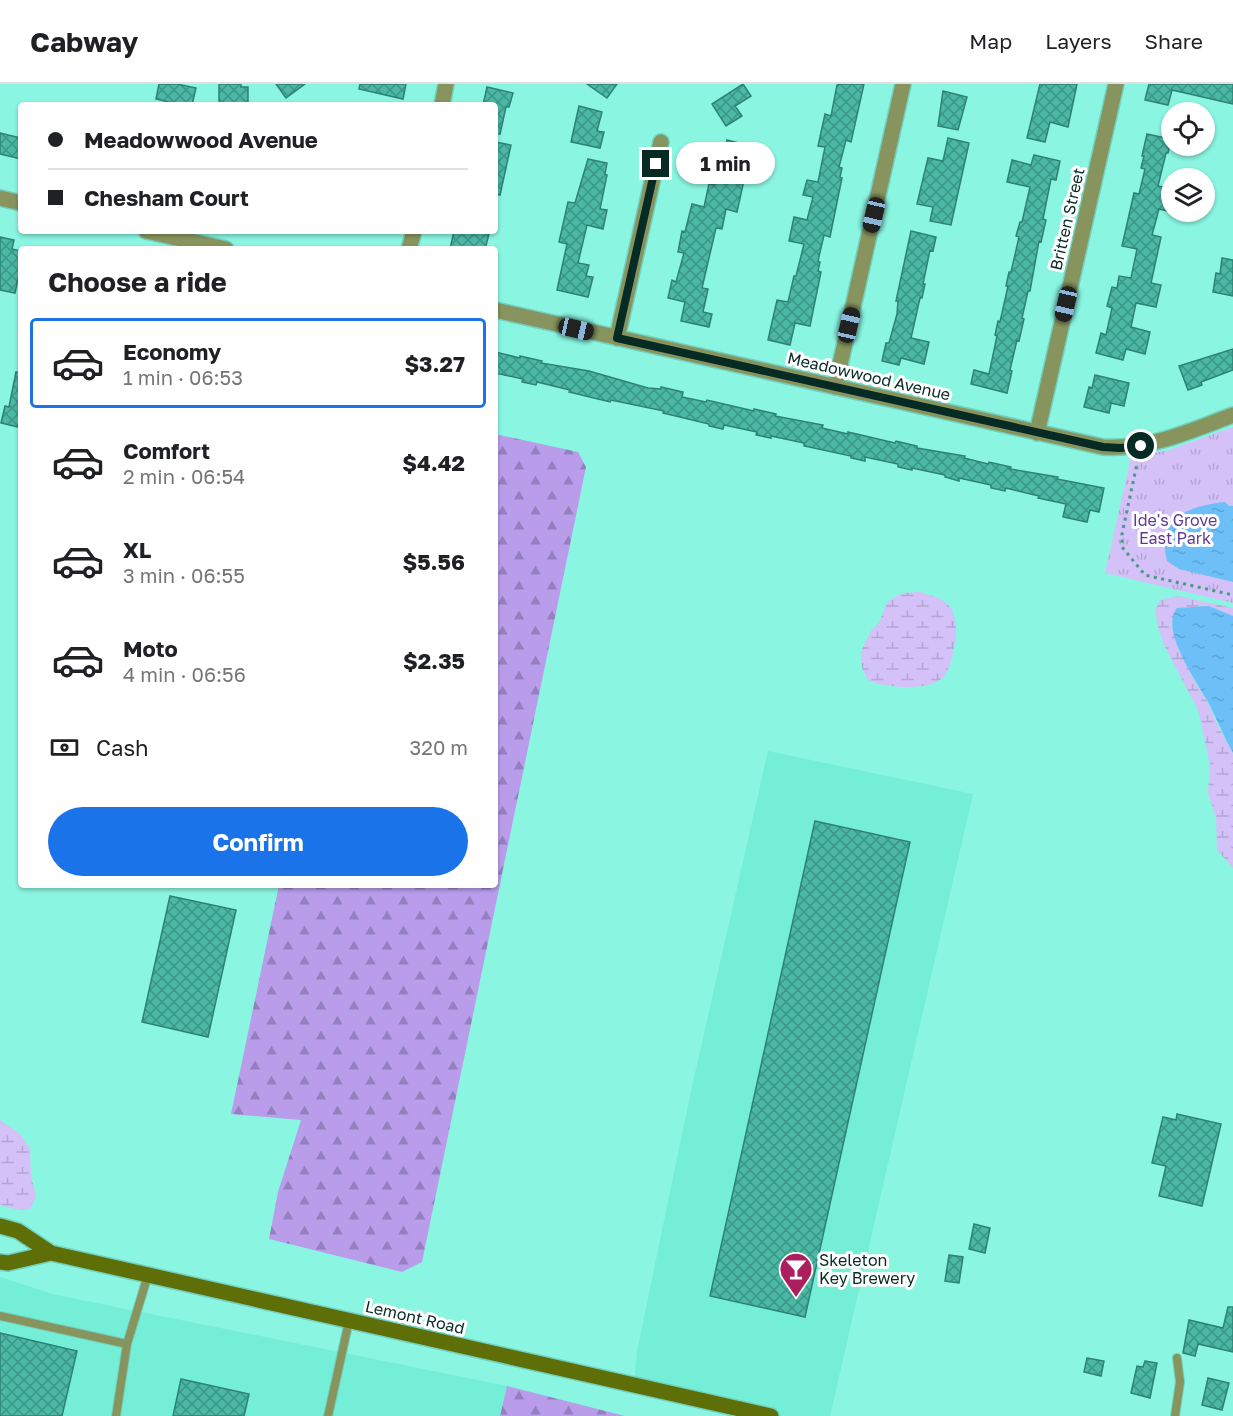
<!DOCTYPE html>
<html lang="en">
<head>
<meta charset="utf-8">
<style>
	body { margin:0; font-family:"Golos Text",sans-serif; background:#f2f2f2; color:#202124; height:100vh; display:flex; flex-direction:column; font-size:22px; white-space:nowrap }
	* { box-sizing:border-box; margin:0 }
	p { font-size:20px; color:#757577 }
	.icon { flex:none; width:33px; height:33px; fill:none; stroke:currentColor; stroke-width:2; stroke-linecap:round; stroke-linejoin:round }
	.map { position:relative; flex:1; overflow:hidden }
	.drawer { position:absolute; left:18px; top:162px; width:480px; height:642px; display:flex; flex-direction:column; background:#fff; border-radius:6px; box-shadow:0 2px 4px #0004 }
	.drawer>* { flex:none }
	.guide { position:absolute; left:18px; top:18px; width:480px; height:132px; border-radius:6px; box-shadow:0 2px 4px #0004; display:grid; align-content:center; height:132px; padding:0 30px; background:#fff }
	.fabs { position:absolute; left:1161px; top:18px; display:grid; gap:12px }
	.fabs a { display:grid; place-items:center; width:54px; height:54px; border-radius:50%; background:#fff; box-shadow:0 2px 4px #0004; font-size:30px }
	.end { position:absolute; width:27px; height:27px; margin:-14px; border:8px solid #062a24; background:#fff; box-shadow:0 0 0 3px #fff }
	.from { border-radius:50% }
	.bubble { position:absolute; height:42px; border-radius:21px; background:#fff; box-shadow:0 2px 4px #0004; font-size:20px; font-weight:700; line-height:42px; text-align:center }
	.car { position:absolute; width:18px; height:36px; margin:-18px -9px; border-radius:8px; box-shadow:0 0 4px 2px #0007; background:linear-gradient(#222 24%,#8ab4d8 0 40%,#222 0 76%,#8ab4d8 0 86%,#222 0) }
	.guide b { display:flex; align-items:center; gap:21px; height:57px; font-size:22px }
	.guide b+b { border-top:2px solid #e0e0e0 }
	.guide i { width:15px; height:15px; background:#202124 }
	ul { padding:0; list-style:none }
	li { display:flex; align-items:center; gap:18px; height:90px; margin:0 12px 9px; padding:0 18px; border:3px solid transparent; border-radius:6px }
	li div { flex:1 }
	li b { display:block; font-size:22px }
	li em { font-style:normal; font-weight:700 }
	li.selected { border-color:#1a73e8 }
	li>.icon { width:54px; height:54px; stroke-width:1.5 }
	h2 { padding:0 30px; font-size:27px; line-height:72px }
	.pay { display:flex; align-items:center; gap:15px; height:66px; padding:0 30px; font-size:22px }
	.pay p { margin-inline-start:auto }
	.button { display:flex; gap:12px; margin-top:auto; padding:12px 30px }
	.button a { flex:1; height:69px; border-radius:36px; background:#1a73e8; color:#fff; font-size:24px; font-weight:700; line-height:69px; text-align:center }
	header { display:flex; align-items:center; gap:36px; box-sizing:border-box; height:84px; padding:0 30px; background:#fff; border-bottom:2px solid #e0e0e0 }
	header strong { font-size:28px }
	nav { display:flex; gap:33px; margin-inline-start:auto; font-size:21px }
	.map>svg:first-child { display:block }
	.built { fill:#74eed7 }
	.grass { fill:url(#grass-tufts) }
	.forest { fill:url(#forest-firs) }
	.wetland { fill:url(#wetland-marsh) }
	.water { fill:url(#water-ripples) }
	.building { fill:url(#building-cross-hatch); stroke:#2e8274; stroke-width:1.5 }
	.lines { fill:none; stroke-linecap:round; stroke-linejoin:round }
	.lane-casing { stroke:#72d0bf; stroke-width:10 }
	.street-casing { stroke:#72d0bf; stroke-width:18 }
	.secondary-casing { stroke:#72d0bf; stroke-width:18 }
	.path { stroke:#4d978a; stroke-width:3; stroke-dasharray:3 4.5; stroke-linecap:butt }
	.lane { stroke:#87945d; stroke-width:8 }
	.street { stroke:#87945d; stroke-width:15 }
	.secondary { stroke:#5e6f08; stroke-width:15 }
	.route { stroke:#062a24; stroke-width:8 }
	.labels { text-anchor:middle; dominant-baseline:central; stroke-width:6; stroke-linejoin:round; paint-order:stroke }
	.street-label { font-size:16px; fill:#062a24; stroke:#fff }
	.park-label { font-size:16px; fill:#603a94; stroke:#fff }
	.poi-label { font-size:16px; fill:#062a24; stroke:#fff; text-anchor:start }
</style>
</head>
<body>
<header>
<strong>Cabway</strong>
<nav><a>Map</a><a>Layers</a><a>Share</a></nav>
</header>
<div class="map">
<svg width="1233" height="1332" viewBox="0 0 1233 1332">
	<defs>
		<pattern id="grass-tufts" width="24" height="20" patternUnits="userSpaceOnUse" patternTransform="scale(1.5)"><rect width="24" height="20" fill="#d3c1f7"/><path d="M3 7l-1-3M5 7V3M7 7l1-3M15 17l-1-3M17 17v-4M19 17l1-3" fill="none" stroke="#b4a6d4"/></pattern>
		<pattern id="forest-firs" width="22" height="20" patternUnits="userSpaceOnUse" patternTransform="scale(1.5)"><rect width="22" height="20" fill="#b99deb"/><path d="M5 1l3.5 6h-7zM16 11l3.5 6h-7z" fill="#9480be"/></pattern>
		<pattern id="wetland-marsh" width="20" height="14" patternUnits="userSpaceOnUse" patternTransform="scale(1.5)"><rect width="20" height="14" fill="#d3c1f7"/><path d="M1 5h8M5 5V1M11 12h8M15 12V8" fill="none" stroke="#b4a6d4"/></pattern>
		<pattern id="water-ripples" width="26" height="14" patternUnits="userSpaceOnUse" patternTransform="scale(1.5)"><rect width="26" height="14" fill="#6cbff7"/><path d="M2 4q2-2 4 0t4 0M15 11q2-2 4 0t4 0" fill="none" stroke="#5ca4d4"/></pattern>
		<pattern id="building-cross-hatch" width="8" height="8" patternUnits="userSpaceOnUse" patternTransform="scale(1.5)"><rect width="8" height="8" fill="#4ab8a5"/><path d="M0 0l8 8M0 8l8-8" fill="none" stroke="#3c9686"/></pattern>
	</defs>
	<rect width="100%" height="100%" fill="#8af5e1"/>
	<!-- built -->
	<path class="built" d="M768 667 973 710 830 1332H772L634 1301 637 1267 691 1007Z
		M0 1193 52 1210 507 1302 500 1332H0Z"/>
	<!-- grass -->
	<path class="grass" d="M1233 343V519L1105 489 1131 373 1169 366Z"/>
	<!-- forest -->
	<path class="forest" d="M495 350 578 368 586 383 422 1178 402 1188 269 1155 278 1108 301 1036 231 1030 279 801H495Z
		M507 1302 625 1332H500Z"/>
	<!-- wetland -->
	<path class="wetland" d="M920 508C929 511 942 513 949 522 956 530 957 548 955 558 949 592 945 602 909 603 893 603 882 602 868 596L862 584 861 568 870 548 880 537 887 518 902 509Z
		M1178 512 1233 524V532L1209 522 1177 524 1171 540 1191 591 1208 619 1219 644 1233 669V784L1217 766 1216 734 1208 709 1210 680 1198 626 1164 561 1158 543 1155 526 1160 516Z
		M0 1036 20 1050 30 1064 31 1091 36 1112 30 1125 19 1126 0 1121Z"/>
	<!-- water -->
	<path class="water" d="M1225 418 1229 422H1233V498L1179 485 1167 477C1156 433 1189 422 1225 418Z
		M1209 522 1233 532V669C1224 653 1217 635 1208 618 1197 598 1159 545 1177 524Z"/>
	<!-- building -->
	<path class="building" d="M159 0H177L196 4 192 21H181L156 15Z
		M219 0H241V3H248V21H219Z
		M276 0H305L286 14Z
		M360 0H406L403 15 359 5Z
		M587 0H617L607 14Z
		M743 0 751 12 735 22 742 32 726 42 712 20Z
		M840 0H864L851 58 846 56 839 83 842 84 840 93 842 94 830 153 824 151 818 177 820 178 818 187 821 188 810 242 795 239 790 261 768 256 777 216 788 218 794 192H796L804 160 789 157 794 133 807 136 813 113 803 111 807 96 818 98 825 63 818 62 825 30 831 32 837 1Z
		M1040 0H1077L1068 43 1050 38 1045 58 1027 54Z
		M1149 0H1233V20L1172 6 1168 21 1145 16Z
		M487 3 513 9 509 23H506L500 50 495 49V21H483Z
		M943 7 967 13 958 46 938 42Z
		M579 22 602 28 597 47 604 48 600 64 571 58Z
		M0 49 21 54V75L0 70Z
		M1147 50 1171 55 1168 69H1166L1158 102 1172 105V128L1159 125 1152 151 1161 153 1151 199 1161 201 1156 223 1136 219 1131 243 1150 248 1145 270 1126 265 1123 276 1096 269 1101 249 1106 251 1112 224 1107 222 1112 203 1117 204 1119 192 1131 194 1137 165 1122 162 1134 109 1139 110 1145 85 1141 84 1144 72H1142Z
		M948 54 969 59 951 141 930 137 933 123 917 120 928 74 943 77Z
		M727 56 762 65 756 89 746 87 737 128 726 125 722 145 716 144 702 204 708 205 703 228 712 230 709 243 681 237 685 218 668 214 672 196 676 198 684 169 678 168 682 147 685 148 692 120 704 123 709 100 714 101 721 68 724 69Z
		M495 58 511 61 500 111 495 110Z
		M1034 71 1060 77 1056 96 1051 95 1043 135 1046 136 1041 158 1039 157 1030 207H1028L1022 234 1024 235 1019 257 1017 256 1010 286 1012 287 1007 309 971 300 974 286 989 290 997 252 995 251 998 237 1000 238 1008 202H1006L1009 188H1011L1019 153 1016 152 1020 138H1022L1030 103 1007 98 1012 76 1031 81Z
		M588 75 607 79 605 90 607 91 600 125 607 126 603 145 587 141 578 179 589 181 586 192 593 193 588 213 557 206 567 160 559 158 568 118 575 119Z
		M454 147H474L489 150 485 165H450Z
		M911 147 936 153 933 167 930 166 923 200H925L922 214H920L911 254 929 258 924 280 901 274 899 281 882 277 886 259H889L897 230 898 217H896Z
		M0 153 14 156 12 165 21 167V182L15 209 0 206Z
		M1222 174 1233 176V212L1213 208 1216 189 1220 190Z
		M1233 265V286L1201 298 1202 301 1188 306 1179 282Z
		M495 268 520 274V272L542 277 541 279 589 287 648 304 661 305V303L683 308 682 313 706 318 707 316 754 327V325L776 330 775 332 823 341 822 344 848 350V348L895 359 896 357 917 362V364L965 372 964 374 988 380 989 378 1011 383 1010 385 1058 393 1057 395 1104 404 1099 428 1090 426 1087 438 1063 433 1066 420 1038 414 1039 412 1006 404 1005 407 991 404V401L959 394V397L945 393V391L912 384V386L898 383V380L865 373V377L851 374V372L804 362V359L771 352V354L756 351 757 348 724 341 723 345 709 342V340L663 329 664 327 611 316 610 318 569 308 570 306 537 298 536 301 522 298 523 295 495 289Z
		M16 288 21 289V331L18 343 1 339 5 322 9 323Z
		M1095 291 1129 299 1124 322 1111 319 1109 329 1084 323 1089 303 1092 304Z
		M815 737 910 758 805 1233 710 1212Z
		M170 812 236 826 208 953 142 938Z
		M1177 1030 1221 1040 1202 1122 1159 1112 1166 1082 1152 1079 1163 1033 1176 1036Z
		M974 1140 990 1144 985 1169 969 1165Z
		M949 1171 963 1173 959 1199 945 1197Z
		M1228 1223H1233V1268L1198 1260 1195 1272 1183 1269 1189 1236 1223 1244Z
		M0 1249 77 1267 62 1332H0Z
		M1087 1274 1104 1277 1101 1292 1084 1288Z
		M1145 1277 1157 1279 1150 1314 1131 1309 1137 1282 1143 1283Z
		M1208 1294 1229 1299 1222 1326 1202 1321Z
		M181 1295 249 1310 244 1332H173Z"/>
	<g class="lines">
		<defs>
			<path id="lane" d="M0 1232 127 1260
				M116 1332 127 1260 148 1191
				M328 1332 349 1237
				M1175 1332 1180 1298 1177 1274"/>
			<path id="street" d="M442 21 446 0
				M0 114 21 119
				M146 147 226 165
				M409 165 414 147
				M495 226 1103 363C1149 366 1190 347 1233 331
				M617 254 661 58
				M835 303 903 0
				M1037 349 1116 0"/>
			<path id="secondary" d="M0 1142 18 1147 51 1169 771 1332
				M0 1178 8 1179 51 1169"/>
		</defs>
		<!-- lane casing -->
		<use href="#lane" class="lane-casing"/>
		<!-- street casing -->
		<use href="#street" class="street-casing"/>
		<!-- secondary casing -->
		<use href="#secondary" class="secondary-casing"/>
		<!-- path -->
		<path class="path" d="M1138 375 1122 450V463L1145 491 1233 511"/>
		<!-- lane -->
		<use href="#lane" class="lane"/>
		<!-- street -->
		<use href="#street" class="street"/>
		<!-- secondary -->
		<use href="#secondary" class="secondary"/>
	</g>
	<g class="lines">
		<!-- route -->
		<path class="route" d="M656 80 617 254 1103 363 1120 364 1141 362"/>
	</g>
	<!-- icons -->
	<defs>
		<symbol id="bar-pin" viewBox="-11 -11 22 30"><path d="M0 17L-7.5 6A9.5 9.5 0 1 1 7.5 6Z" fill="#ab1f5e" stroke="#fff"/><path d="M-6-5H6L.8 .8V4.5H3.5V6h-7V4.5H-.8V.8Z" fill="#fff"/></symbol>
	</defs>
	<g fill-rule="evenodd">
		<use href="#bar-pin" x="777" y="1166" width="38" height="52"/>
	</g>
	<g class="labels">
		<!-- street labels -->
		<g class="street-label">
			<text transform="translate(1067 135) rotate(-77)">Britten Street</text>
			<text transform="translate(869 292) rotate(13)">Meadowwood Avenue</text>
			<text transform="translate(415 1233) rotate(13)">Lemont Road</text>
		</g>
		<!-- park labels -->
		<g class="park-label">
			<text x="1175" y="436">Ide's Grove<tspan x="1175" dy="18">East Park</tspan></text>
		</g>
		<!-- poi labels -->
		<g class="poi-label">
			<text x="819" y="1176">Skeleton<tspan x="819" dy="18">Key Brewery</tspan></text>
		</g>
	</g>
</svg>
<div class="fabs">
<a><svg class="icon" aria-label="locate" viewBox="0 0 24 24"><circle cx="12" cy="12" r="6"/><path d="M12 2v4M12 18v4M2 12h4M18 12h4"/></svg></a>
<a><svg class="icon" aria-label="layers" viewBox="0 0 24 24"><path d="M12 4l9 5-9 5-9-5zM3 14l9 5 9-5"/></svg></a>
</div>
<i class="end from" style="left:1141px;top:362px"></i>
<i class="end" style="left:656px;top:80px"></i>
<div class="bubble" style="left:676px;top:58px;width:99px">1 min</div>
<i class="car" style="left:874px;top:131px;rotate:193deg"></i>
<i class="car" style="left:1066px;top:220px;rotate:193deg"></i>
<i class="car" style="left:849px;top:241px;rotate:13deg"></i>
<i class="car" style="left:576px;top:245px;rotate:103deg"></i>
<div class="guide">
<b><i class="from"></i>Meadowwood Avenue</b>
<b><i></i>Chesham Court</b>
</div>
<section class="drawer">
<h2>Choose a ride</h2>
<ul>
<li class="selected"><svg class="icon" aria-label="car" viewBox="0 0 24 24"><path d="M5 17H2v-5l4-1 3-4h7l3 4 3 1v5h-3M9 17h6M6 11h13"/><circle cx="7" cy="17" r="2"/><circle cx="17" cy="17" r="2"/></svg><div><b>Economy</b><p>1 min · 06:53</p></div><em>$3.27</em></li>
<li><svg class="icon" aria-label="car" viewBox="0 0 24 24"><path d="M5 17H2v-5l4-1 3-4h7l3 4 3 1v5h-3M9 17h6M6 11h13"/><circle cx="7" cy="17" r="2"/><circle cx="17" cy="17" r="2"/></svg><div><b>Comfort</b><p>2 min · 06:54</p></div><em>$4.42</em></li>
<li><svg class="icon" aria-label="car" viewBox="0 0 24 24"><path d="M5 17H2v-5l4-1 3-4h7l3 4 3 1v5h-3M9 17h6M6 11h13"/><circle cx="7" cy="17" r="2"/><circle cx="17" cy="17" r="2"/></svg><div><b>XL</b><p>3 min · 06:55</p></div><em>$5.56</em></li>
<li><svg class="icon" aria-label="car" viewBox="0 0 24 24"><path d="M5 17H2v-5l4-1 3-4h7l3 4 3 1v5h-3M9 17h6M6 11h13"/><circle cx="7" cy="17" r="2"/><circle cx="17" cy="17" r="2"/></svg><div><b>Moto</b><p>4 min · 06:56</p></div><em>$2.35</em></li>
</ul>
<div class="pay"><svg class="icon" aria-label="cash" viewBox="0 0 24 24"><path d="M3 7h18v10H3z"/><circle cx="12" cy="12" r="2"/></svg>Cash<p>320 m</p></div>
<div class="button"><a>Confirm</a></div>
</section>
</div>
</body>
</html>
